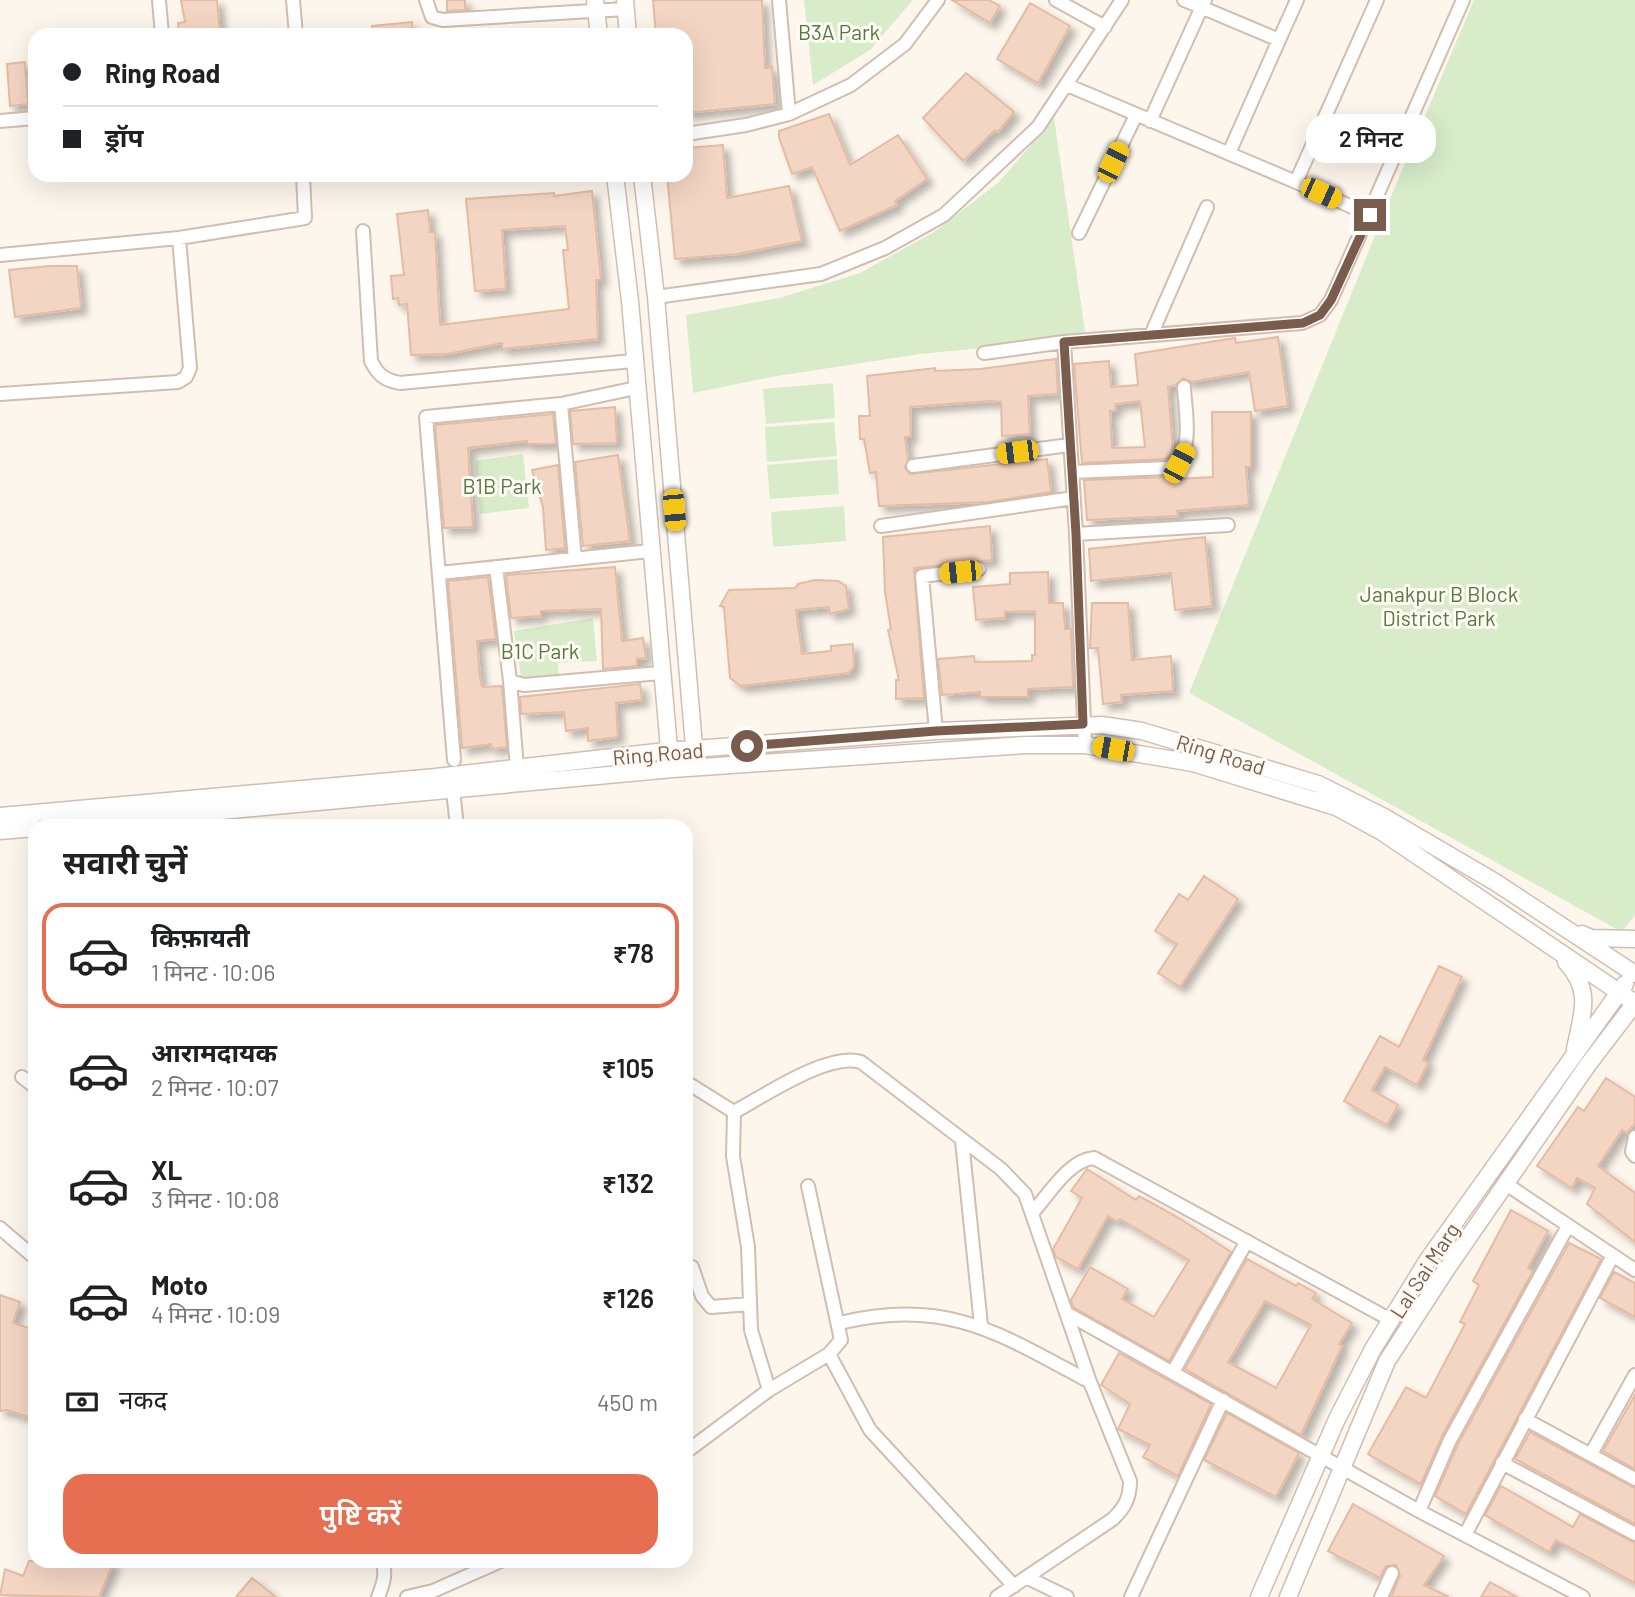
<!DOCTYPE html>
<html lang="hi">
<head>
<meta charset="utf-8">
<style>
	body { margin:0; font-family:Barlow,"Noto Sans Devanagari",sans-serif; background:#f6f6f6; color:#202124; height:100vh; display:flex; flex-direction:column; font-size:26px; white-space:nowrap }
	* { box-sizing:border-box; margin:0 }
	p { font-size:23px; color:#757577 }
	.icon { flex:none; width:38px; height:38px; fill:none; stroke:currentColor; stroke-width:2; stroke-linecap:round; stroke-linejoin:round }
	.map { position:relative; flex:1; overflow:hidden }
	.drawer { position:absolute; left:28px; top:819px; width:665px; height:749px; display:flex; flex-direction:column; background:#fff; border-radius:21px; box-shadow:0 7px 28px #0002 }
	.drawer>* { flex:none }
	.banner { position:absolute; left:28px; top:28px; width:665px; height:154px; border-radius:21px; box-shadow:0 7px 28px #0002; display:grid; align-content:center; height:154px; padding:0 35px; background:#fff }
	.end { position:absolute; width:32px; height:32px; margin:-16px; border:9px solid #7a5c4d; background:#fff; box-shadow:0 0 0 4px #fff }
	.from { border-radius:50% }
	.bubble { position:absolute; height:49px; border-radius:21px; background:#fff; box-shadow:0 7px 28px #0002; font-size:23px; font-weight:600; line-height:49px; text-align:center }
	.car { position:absolute; width:21px; height:42px; margin:-21px -10px; border-radius:9px; box-shadow:0 0 5px 2px #0007; background:linear-gradient(#f5c518 24%,#345 0 40%,#f5c518 0 76%,#345 0 86%,#f5c518 0) }
	.banner b { display:flex; align-items:center; gap:24px; height:66px; font-size:26px }
	.banner b+b { border-top:2px solid #e0e0e0 }
	.banner i { width:18px; height:18px; background:#202124 }
	ul { padding:0; list-style:none }
	li { display:flex; align-items:center; gap:21px; height:105px; margin:0 14px 10px; padding:0 21px; border:4px solid transparent; border-radius:21px }
	li div { flex:1 }
	li b { display:block; font-size:26px }
	li em { font-style:normal; font-weight:600 }
	li.active { border-color:#e76f51 }
	li>.icon { width:63px; height:63px; stroke-width:1.5 }
	h2 { padding:0 35px; font-size:32px; line-height:84px }
	.pay { display:flex; align-items:center; gap:18px; height:77px; padding:0 35px; font-size:26px }
	.pay p { margin-inline-start:auto }
	.button { display:flex; gap:14px; margin-top:auto; padding:14px 35px }
	.button a { flex:1; height:80px; border-radius:21px; background:#e76f51; color:#fff; font-size:28px; font-weight:600; line-height:80px; text-align:center }
	.map>svg:first-child { display:block }
	.green { fill:#d8ecc9 }
	.building { fill:#f3d5c3; stroke:#e6bba3; stroke-width:2; fill-rule:evenodd; filter:url(#shadow) }
	.lines { fill:none; stroke-linecap:round; stroke-linejoin:round }
	.minor-casing { stroke:#d1beb0; stroke-width:16 }
	.tertiary-casing { stroke:#d1beb0; stroke-width:19 }
	.minor { stroke:#fff; stroke-width:12 }
	.tertiary { stroke:#fff; stroke-width:16 }
	.route { stroke:#7a5c4d; stroke-width:9 }
	.labels { text-anchor:middle; dominant-baseline:central; stroke-width:6; stroke-linejoin:round; paint-order:stroke }
	.park-label { font-size:21px; fill:#537a41; stroke:#fffaf3 }
	.street-label { font-size:21px; fill:#7a5c4d; stroke:#fffaf3 }
</style>
</head>
<body>
<div class="map">
<svg width="1635" height="1597" viewBox="0 0 1635 1597">
	<defs>
		<filter id="shadow"><feDropShadow dx="6" dy="6" stdDeviation="3.5" flood-color="#0004"/></filter>
	</defs>
	<rect width="100%" height="100%" fill="#fdf6ec"/>
	<!-- green -->
	<path class="green" d="M804 0H913L870 50 813 85Z
		M1474 0H1635V915L1622 932 1189 693 1387 206Z
		M1054 118 1086 338 920 354 771 377 693 393 686 315 779 298 860 273 934 232 999 182Z
		M833 383 835 418 766 424 763 389Z
		M834 422 837 456 767 462 765 427Z
		M523 454 529 508 480 514 475 461Z
		M837 459 839 494 770 499 767 465Z
		M844 506 846 541 773 547 771 512Z
		M593 618 597 661 558 663 559 679 522 683 514 631Z"/>
	<!-- building -->
	<path class="building" d="M181 0H217L220 35H179L178 23 185 22Z
		M447 0H465V10L447 11Z
		M653 0H762L765 68 772 67 775 104 686 113V35H656Z
		M952 0H989L1000 6 990 23Z
		M1030 3 1070 26 1038 83 997 59Z
		M412 22 413 35H372V26Z
		M25 62 28 104 10 106 7 64Z
		M966 73 1014 112 998 132 995 130 963 161 923 118Z
		M829 114 850 165 898 135 927 179 895 201 897 205 840 231 812 167 792 174 779 137V131Z
		M723 145 727 198 789 186 802 241 738 254 675 259 667 175H686V148Z
		M592 191 601 280H596L598 339 502 349V343L447 354 411 355 407 304 399 305 398 298 393 299 391 276 404 275 397 214 428 210 430 232H435L440 325 569 309 563 250H568L565 226 502 230 506 289 475 291 466 199 554 193V196Z
		M50 266H77L81 308 15 317 9 270Z
		M1278 337 1288 406 1255 411 1249 372 1191 382 1183 378 1176 385 1168 387 1173 451 1170 455 1165 459 1082 463 1074 364 1109 361 1111 387 1138 385 1135 354 1235 338 1236 343ZM1140 401 1145 447 1112 448 1110 411 1116 410 1115 404Z
		M1056 359 1058 394 1028 396 1030 434 1002 436 1001 402 991 401 910 407 911 437H905L908 459 905 468 910 474 1047 459 1051 492 989 502 879 506 876 472 870 473 864 439H860L859 416H870L867 376 935 368V371L980 369Z
		M615 407 617 443 573 444 570 411Z
		M1212 412H1251V467H1246L1249 505 1177 511 1178 516 1087 520 1084 480 1168 477 1176 473V479L1213 477Z
		M553 414 556 444H527V441L468 448 473 527 444 528 435 425Z
		M618 455 630 541 583 546 575 462Z
		M558 465 565 548 546 550 543 507 532 470Z
		M990 526 992 560 914 568 924 698 896 699V680H899L888 630 891 629 885 592 883 537Z
		M1205 537 1212 606 1175 610 1171 573 1091 581 1089 549Z
		M615 567 622 641 643 638 646 658 637 659V666L603 669 601 609 541 611V616L511 618 506 575Z
		M1048 572 1049 603H1063L1065 629H1071L1073 687 1028 689V697H980V692L942 695 938 659 974 656 975 662 1032 661V655H1035V611L1005 612V618L976 620 973 587 1010 584V573Z
		M488 577 496 639 477 641 480 677 482 687 502 686 507 747 492 749 491 744 462 748 448 581Z
		M815 580 838 581 846 586 849 609 830 614 829 607 796 610 802 654 831 651V646L853 644 854 666 849 673 741 686 730 678 724 607 720 606 729 590 795 588 798 584Z
		M1092 603H1128L1132 660 1171 656 1173 691 1121 695 1122 702 1103 704 1098 648H1090Z
		M640 684 642 700 616 703 618 737 588 741V728L566 731 564 712 521 714 520 697Z
		M1204 876 1238 899 1180 987 1158 973 1177 944 1155 931 1179 894 1188 900Z
		M1439 966 1462 977 1423 1060 1428 1063 1417 1085 1385 1067 1372 1090 1398 1105 1387 1125 1344 1101 1380 1036 1399 1047Z
		M1606 1078 1635 1097V1123L1627 1133 1622 1130 1598 1166 1635 1193V1242L1587 1204 1595 1188 1577 1178 1572 1188 1537 1166 1578 1107 1584 1111Z
		M1087 1169 1136 1200 1139 1196 1179 1218 1231 1252 1169 1361 1073 1307 1071 1300 1090 1267 1128 1289 1122 1299 1154 1317 1189 1260 1120 1219 1118 1222 1108 1216 1078 1269 1056 1257 1053 1249 1082 1198 1071 1191Z
		M1511 1210 1548 1231 1528 1268 1533 1271 1442 1436 1421 1484 1368 1454 1406 1387 1426 1398 1465 1324 1460 1322 1479 1285 1473 1281Z
		M1569 1243 1601 1259 1466 1514 1435 1496 1458 1444Z
		M1247 1259 1296 1286 1298 1283 1316 1293 1312 1299 1352 1323 1339 1344 1342 1346 1301 1435 1185 1369ZM1265 1301 1311 1325 1276 1388 1228 1362Z
		M1614 1272 1635 1283V1317L1600 1298Z
		M0 1295 20 1302 13 1323 35 1330V1419L7 1410 0 1411Z
		M1119 1353 1211 1404 1178 1476 1143 1457 1150 1445 1118 1429 1130 1404 1101 1385Z
		M1635 1395V1469L1603 1451Z
		M1227 1413 1299 1453 1276 1497 1204 1460Z
		M1530 1432 1635 1488V1524L1515 1459Z
		M1501 1486 1573 1527 1580 1514 1635 1543V1583L1556 1540 1549 1552 1485 1515Z
		M1353 1504 1444 1556 1424 1585 1449 1597H1391L1400 1576 1396 1565 1386 1566 1380 1578 1328 1551Z
		M29 1561H114L99 1597 0 1595 5 1569 23 1576Z
		M252 1578 276 1597H236Z
		M1490 1582 1517 1597H1481Z"/>
	<g class="lines">
		<defs>
			<path id="minor" d="M159 0 162 35
				M293 0 296 35
				M426 0 432 17 443 20 626 9
				M779 0 789 114
				M1056 0 1105 27
				M1184 0 1279 40 1229 153
				M1279 40 1297 0
				M1067 85 1296 182 1377 0
				M0 121 35 118
				M1150 121 1205 0
				M686 134 746 125 789 114 851 85 905 44 938 0
				M1296 182 1370 215
				M363 231 371 361C378 375 384 380 400 383L633 361
				M1079 233 1136 115
				M0 255 179 238 305 218 303 175
				M656 297 821 274 885 248 944 215 1038 127 1122 0
				M1151 335 1207 207
				M1064 342 1076 534 1085 745
				M984 353 1064 342 1302 323 1320 315 1331 300 1463 0
				M0 394 178 382 186 377 190 368 179 238
				M913 466 1069 445
				M1072 472 1168 468C1196 454 1185 414 1184 387
				M881 526 1074 498
				M1076 534 1228 525
				M575 559 561 404 636 388
				M496 567 510 681 524 685 660 673
				M440 573 650 551
				M510 681 517 768
				M936 731 922 576 979 569
				M454 760 426 417 561 404
				M452 782 457 826
				M22 1077 35 1087
				M686 1082 734 1112
				M734 1112C764 1096 828 1052 861 1062L1001 1169 1025 1194 1090 1382 1130 1481C1130 1498 1125 1507 1113 1519L997 1597
				M1635 1137 1632 1152 1635 1156
				M962 1141 981 1325
				M1506 1184 1635 1270
				M1033 1212C1049 1194 1069 1160 1094 1158L1391 1320
				M0 1228 35 1258
				M692 1267 702 1296 711 1307 750 1304
				M1068 1314 1419 1511 1583 1597
				M839 1323C948 1298 997 1332 1090 1382
				M829 1354 870 1430 1014 1586
				M1173 1372 1247 1241
				M769 1390 829 1354 841 1340 808 1186
				M1525 1419 1635 1479
				M686 1452 769 1390 751 1330 748 1247 733 1156 734 1112
				M1591 1454 1635 1375
				M1502 1463 1635 1534
				M1419 1511 1450 1440 1568 1226
				M1465 1535 1612 1257
				M1028 1578 1067 1597
				M378 1597C383 1585 387 1573 382 1561
				M407 1597 433 1591 501 1561
				M1131 1597 1223 1400
				M1381 1597 1392 1573"/>
			<path id="tertiary" d="M595 0 599 35
				M625 0 628 35
				M615 175 630 301 670 760
				M642 175 656 297 695 758
				M0 816 436 777 666 751 936 731 1102 725 1142 731 1318 784 1384 817 1495 882 1635 974
				M59 826 673 769 1025 745H1085L1193 763 1336 807 1382 832 1635 1003
				M0 831 35 828
				M1582 934 1591 938 1635 939
				M1566 962C1593 991 1582 1014 1575 1049
				M1259 1597 1337 1419 1373 1349 1427 1261 1625 984
				M1288 1597 1387 1361 1446 1270 1587 1066 1635 1003"/>
		</defs>
		<!-- minor casing -->
		<use href="#minor" class="minor-casing"/>
		<!-- tertiary casing -->
		<use href="#tertiary" class="tertiary-casing"/>
		<!-- minor -->
		<use href="#minor" class="minor"/>
		<!-- tertiary -->
		<use href="#tertiary" class="tertiary"/>
	</g>
	<g class="lines">
		<!-- route -->
		<path class="route" d="M747 746 936 731 1083 724 1076 534 1064 342 1303 323 1320 315 1331 300 1370 215"/>
	</g>
	<g class="labels">
		<!-- park labels -->
		<g class="park-label">
			<text x="839" y="31">B3A Park</text>
			<text x="502" y="485">B1B Park</text>
			<text x="1439" y="593">Janakpur B Block<tspan x="1439" dy="24">District Park</tspan></text>
			<text x="540" y="650">B1C Park</text>
		</g>
		<!-- street labels -->
		<g class="street-label">
			<text transform="translate(658 753) rotate(-5)">Ring Road</text>
			<text transform="translate(1221 754) rotate(17)">Ring Road</text>
			<text transform="translate(1424 1270) rotate(-57)">Lal Sai Marg</text>
		</g>
	</g>
</svg>
<i class="end from" style="left:747px;top:746px"></i>
<i class="end" style="left:1370px;top:215px"></i>
<div class="bubble" style="left:1306px;top:114px;width:130px">2 मिनट</div>
<i class="car" style="left:1113px;top:162px;rotate:26deg"></i>
<i class="car" style="left:1321px;top:193px;rotate:114deg"></i>
<i class="car" style="left:1017px;top:452px;rotate:263deg"></i>
<i class="car" style="left:1179px;top:463px;rotate:28deg"></i>
<i class="car" style="left:674px;top:510px;rotate:175deg"></i>
<i class="car" style="left:960px;top:572px;rotate:264deg"></i>
<i class="car" style="left:1113px;top:749px;rotate:280deg"></i>
<div class="banner">
<b><i class="from"></i>Ring Road</b>
<b><i></i>ड्रॉप</b>
</div>
<section class="drawer">
<h2>सवारी चुनें</h2>
<ul>
<li class="active"><svg class="icon" aria-label="car" viewBox="0 0 24 24"><path d="M5 17H2v-5l4-1 3-4h7l3 4 3 1v5h-3M9 17h6M6 11h13"/><circle cx="7" cy="17" r="2"/><circle cx="17" cy="17" r="2"/></svg><div><b>किफ़ायती</b><p>1 मिनट · 10:06</p></div><em>₹78</em></li>
<li><svg class="icon" aria-label="car" viewBox="0 0 24 24"><path d="M5 17H2v-5l4-1 3-4h7l3 4 3 1v5h-3M9 17h6M6 11h13"/><circle cx="7" cy="17" r="2"/><circle cx="17" cy="17" r="2"/></svg><div><b>आरामदायक</b><p>2 मिनट · 10:07</p></div><em>₹105</em></li>
<li><svg class="icon" aria-label="car" viewBox="0 0 24 24"><path d="M5 17H2v-5l4-1 3-4h7l3 4 3 1v5h-3M9 17h6M6 11h13"/><circle cx="7" cy="17" r="2"/><circle cx="17" cy="17" r="2"/></svg><div><b>XL</b><p>3 मिनट · 10:08</p></div><em>₹132</em></li>
<li><svg class="icon" aria-label="car" viewBox="0 0 24 24"><path d="M5 17H2v-5l4-1 3-4h7l3 4 3 1v5h-3M9 17h6M6 11h13"/><circle cx="7" cy="17" r="2"/><circle cx="17" cy="17" r="2"/></svg><div><b>Moto</b><p>4 मिनट · 10:09</p></div><em>₹126</em></li>
</ul>
<div class="pay"><svg class="icon" aria-label="cash" viewBox="0 0 24 24"><path d="M3 7h18v10H3z"/><circle cx="12" cy="12" r="2"/></svg>नकद<p>450 m</p></div>
<div class="button"><a>पुष्टि करें</a></div>
</section>
</div>
</body>
</html>
